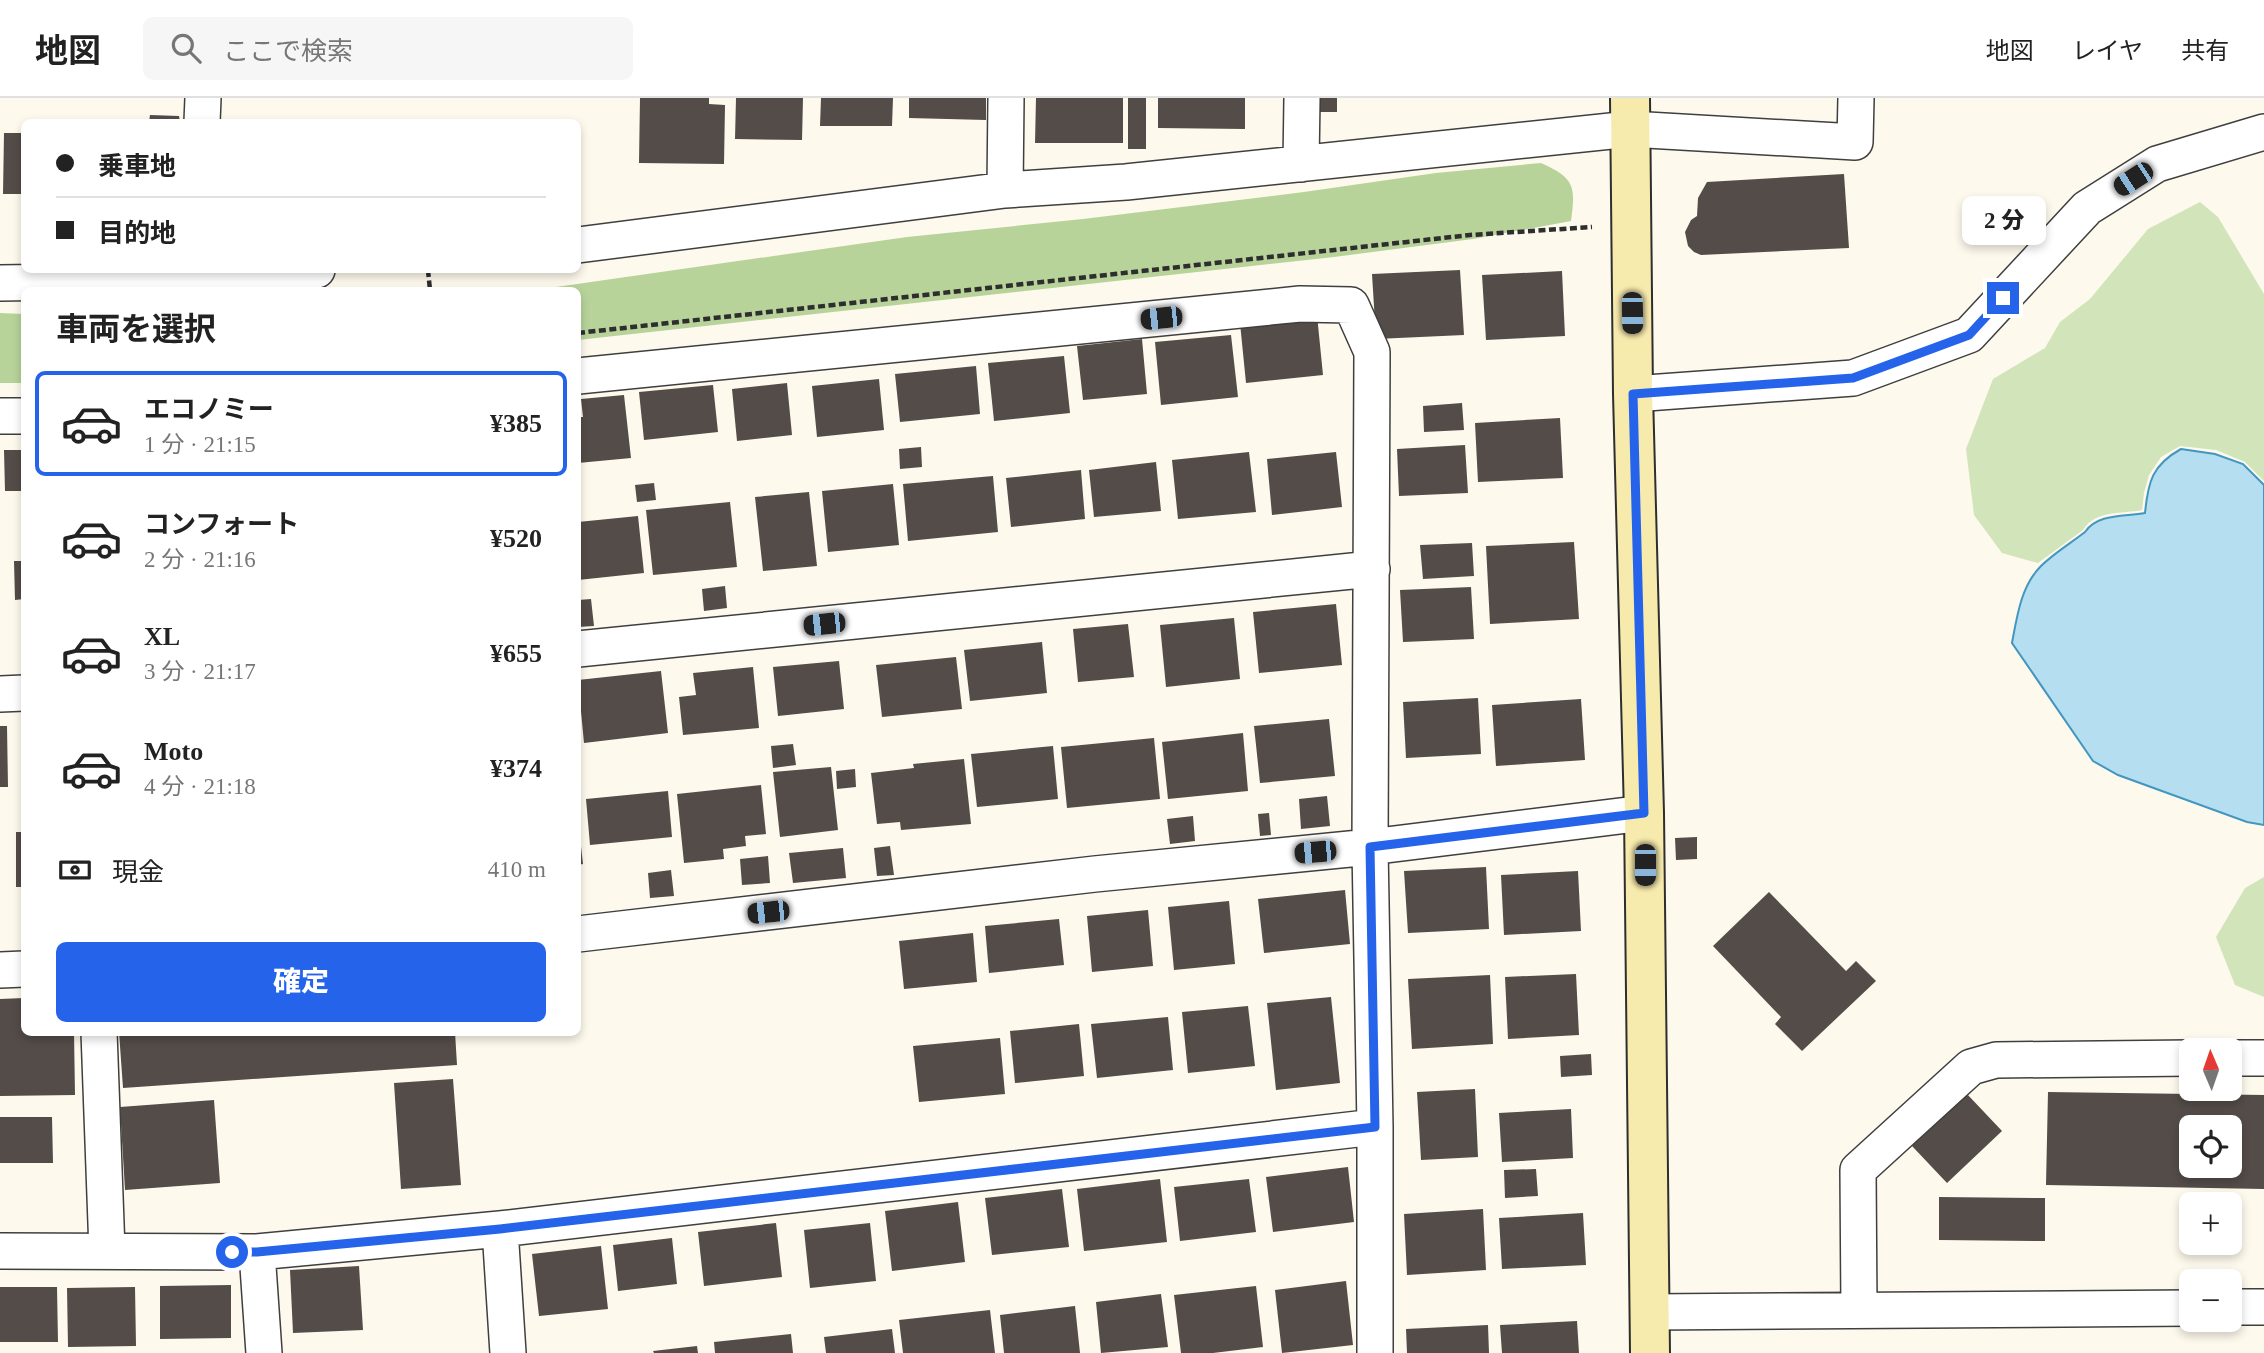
<!DOCTYPE html>
<html lang="ja">
<head>
<meta charset="utf-8">
<style>
	body { margin:0; font-family:"Times New Roman","Noto Sans JP",serif; background:#f6f6f6; color:#222; height:100vh; display:flex; flex-direction:column; font-size:26px; white-space:nowrap }
	* { box-sizing:border-box; margin:0 }
	p { font-size:23px; color:#767676 }
	.icon { flex:none; width:38px; height:38px; fill:none; stroke:currentColor; stroke-width:2; stroke-linecap:round; stroke-linejoin:round }
	.map { position:relative; flex:1; overflow:hidden }
	.side { position:absolute; left:21px; top:189px; width:560px; height:749px; display:flex; flex-direction:column; background:#fff; border-radius:10px; box-shadow:0 4px 10px #0003 }
	.side>* { flex:none }
	.guide { position:absolute; left:21px; top:21px; width:560px; height:154px; border-radius:10px; box-shadow:0 4px 10px #0003; display:grid; align-content:center; height:154px; padding:0 35px; background:#fff }
	.needle { width:46px; rotate:358deg }
	.buttons { position:absolute; left:2179px; top:940px; display:grid; gap:14px }
	.buttons a { display:grid; place-items:center; width:63px; height:63px; border-radius:10px; background:#fff; box-shadow:0 4px 10px #0003; font-size:35px }
	.end { position:absolute; width:32px; height:32px; margin:-16px; border:9px solid #2563eb; background:#fff; box-shadow:0 0 0 4px #fff }
	.from { border-radius:50% }
	.bubble { position:absolute; height:49px; border-radius:10px; background:#fff; box-shadow:0 4px 10px #0003; font-size:23px; font-weight:800; line-height:49px; text-align:center }
	.car { position:absolute; width:21px; height:42px; margin:-21px -10px; border-radius:9px; box-shadow:0 0 5px 2px #0007; background:linear-gradient(#222 24%,#8ab4d8 0 40%,#222 0 76%,#8ab4d8 0 86%,#222 0) }
	.guide b { display:flex; align-items:center; gap:24px; height:66px; font-size:26px }
	.guide b+b { border-top:2px solid #e0e0e0 }
	.guide i { width:18px; height:18px; background:#222 }
	ul { padding:0; list-style:none }
	li { display:flex; align-items:center; gap:21px; height:105px; margin:0 14px 10px; padding:0 21px; border:4px solid transparent; border-radius:10px }
	li div { flex:1 }
	li b { display:block; font-size:26px }
	li em { font-style:normal; font-weight:800 }
	li.selected { border-color:#2563eb }
	li>.icon { width:63px; height:63px; stroke-width:1.5 }
	h2 { padding:0 35px; font-size:32px; line-height:84px }
	.pay { display:flex; align-items:center; gap:18px; height:77px; padding:0 35px; font-size:26px }
	.pay p { margin-inline-start:auto }
	.primary-button { display:flex; gap:14px; margin-top:auto; padding:14px 35px }
	.primary-button a { flex:1; height:80px; border-radius:10px; background:#2563eb; color:#fff; font-size:28px; font-weight:800; line-height:80px; text-align:center }
	header { display:flex; align-items:center; gap:42px; box-sizing:border-box; height:98px; padding:0 35px; background:#fff; border-bottom:2px solid #e0e0e0 }
	header strong { font-size:33px }
	nav { display:flex; gap:38px; margin-inline-start:auto; font-size:24px }
	.search { width:490px; height:63px; background:#f6f6f6; display:flex; align-items:center; gap:18px; box-sizing:border-box; padding:0 24px; border-radius:10px; color:#767676; font-size:26px }
	.map>svg:first-child { display:block }
	.green { fill:#d2e4b9 }
	.forest { fill:#b7d39a }
	.water { fill:#b5def0; stroke:#4396c0; stroke-width:2 }
	.building { fill:#534c49; fill-rule:evenodd }
	.lines { fill:none; stroke-linecap:round; stroke-linejoin:round }
	.street-casing { stroke:#3f3f3f; stroke-width:38 }
	.secondary-casing { stroke:#2e2e2e; stroke-width:42 }
	.path { stroke:#2e2e2e; stroke-width:4.5; stroke-dasharray:7 3.5; stroke-linecap:butt }
	.street { stroke:#fff; stroke-width:35 }
	.secondary { stroke:#f7eaad; stroke-width:38 }
	.route { stroke:#2563eb; stroke-width:9 }
</style>
</head>
<body>
<header>
<strong>地図</strong>
<div class="search"><svg class="icon" aria-label="search" viewBox="0 0 24 24"><circle cx="10" cy="10" r="6"/><path d="M15 15l6 6"/></svg>ここで検索</div>
<nav><a>地図</a><a>レイヤ</a><a>共有</a></nav>
</header>
<div class="map">
<svg width="2264" height="1255" viewBox="0 0 2264 1255">
	<rect width="100%" height="100%" fill="#fdf9ec"/>
	<!-- green -->
	<path class="green" d="M2200 104 2218 119 2264 196V383L2245 364 2216 352 2180 348 2161 359 2149 377 2144 395 2142 412C2122 416 2095 412 2083 432L2038 465 2002 455 1974 417 1966 351 1993 281 2045 250 2060 224 2090 201 2148 131Z
		M2264 779V899L2235 887 2216 839 2245 790Z"/>
	<!-- forest -->
	<path class="forest" d="M1541 65C1574 80 1576 87 1571 123L1473 141 1334 159 578 242V192H510L556 189 907 139 1083 121 1304 94 1436 75Z
		M0 215 24 216V285H0Z"/>
	<!-- water -->
	<path class="water" d="M2181 351 2215 356 2243 366 2264 387V727L2247 724 2118 677 2093 663 2012 545C2017 518 2021 488 2041 468 2054 455 2071 445 2085 434 2098 415 2125 419 2145 415 2148 384 2152 367 2181 351Z"/>
	<!-- building -->
	<path class="building" d="M640 0H709V6L725 7 724 66 639 65Z
		M736 0H803L802 42 735 41Z
		M821 0H893L892 28H820Z
		M909 0H986V22L909 20Z
		M1036 0H1123V45H1035Z
		M1128 0H1146V51H1128Z
		M1158 0H1245V31L1158 30Z
		M1317 0H1337V14H1317Z
		M150 17 179 18 180 24H149Z
		M4 35H24V96H3Z
		M1844 76 1849 150 1701 157 1694 154 1688 148 1685 134 1691 122 1697 118 1698 100 1707 84Z
		M1460 172 1464 237 1376 241 1372 176Z
		M1562 173 1565 238 1486 242 1482 177Z
		M1317 217 1323 277 1246 285 1240 225Z
		M1231 237 1238 299 1161 307 1155 244Z
		M1142 241 1147 296 1083 302 1077 248Z
		M1064 258 1070 315 994 323 988 265Z
		M976 268 980 316 900 324 895 276Z
		M879 281 884 332 817 339 812 288Z
		M787 285 792 337 737 343 732 291Z
		M713 287 718 334 644 342 639 294Z
		M624 297 631 360 578 365V319H583L581 301Z
		M1462 305 1464 332 1424 334 1423 308Z
		M1560 320 1563 380 1478 384 1475 325Z
		M1465 347 1468 395 1399 398 1397 351Z
		M921 349 922 369 900 371 899 351Z
		M4 352H24V393H5Z
		M1249 354 1256 414 1178 421 1172 362Z
		M1336 354 1342 409 1272 417 1267 361Z
		M1156 364 1161 413 1094 419 1089 372Z
		M1081 372 1085 421 1011 429 1006 380Z
		M993 378 998 434 908 443 903 386Z
		M654 385 656 402 637 404 635 387Z
		M893 386 899 447 828 454 822 393Z
		M809 394 817 468 763 473 755 399Z
		M730 404 737 469 653 477 646 412Z
		M638 418 644 475 578 482V424Z
		M1574 444 1579 521 1490 526 1486 448Z
		M1472 445 1474 478 1423 481 1420 447Z
		M14 463H24V501L15 502Z
		M725 488 727 510 704 513 702 491Z
		M1471 489 1474 541 1403 544 1400 492Z
		M591 501 594 528 578 529V502Z
		M1336 506 1342 567 1259 575 1253 514Z
		M1234 520 1240 581 1166 589 1160 527Z
		M1128 526 1134 579 1078 584 1073 531Z
		M1042 544 1047 595 970 603 964 552Z
		M956 559 962 611 882 619 876 567Z
		M839 563 844 611 778 618 773 569Z
		M753 569 759 630 683 637 679 599 696 597 693 575Z
		M661 573 668 635 584 645 578 582Z
		M1478 600 1481 656 1406 660 1403 604Z
		M1581 601 1585 662 1496 668 1492 607Z
		M1329 621 1335 678 1260 685 1254 628Z
		M0 628H7L8 689H0Z
		M1243 635 1248 693 1168 701 1162 644Z
		M1154 640 1160 701 1067 710 1061 649Z
		M793 646 796 667 773 670 771 648Z
		M1053 648 1058 701 977 709 971 656Z
		M964 661 971 726 901 732 900 724 877 726 871 675 914 670 913 666Z
		M831 669 838 732 780 739 773 674Z
		M855 671 856 689 837 691 836 673Z
		M761 687 766 736 745 738 746 748 723 751 724 761 684 765 677 696Z
		M668 693 672 739 590 747 586 701Z
		M1327 698 1330 728 1301 731 1299 701Z
		M1269 715 1271 737 1260 738 1258 716Z
		M1193 718 1195 743 1170 746 1167 721Z
		M578 731H579L583 766 578 767Z
		M16 734H24V789H16Z
		M1697 739V761L1676 762 1675 740Z
		M890 748 894 777 877 778 874 750Z
		M843 750 846 780 793 785 789 755Z
		M768 758 770 785 742 787 740 761Z
		M1486 769 1489 831 1408 835 1404 773Z
		M671 772 674 798 650 800 648 775Z
		M1578 773 1581 833 1504 837 1501 777Z
		M1345 792 1350 846 1264 855 1258 801Z
		M1769 794 1846 873 1856 863 1876 883 1802 953 1775 926 1781 919 1713 848Z
		M1229 803 1235 866 1174 872 1168 809Z
		M1148 812 1153 868 1092 874 1087 818Z
		M1059 821 1064 867 989 875 985 828Z
		M973 835 977 884 904 891 899 843Z
		M1576 876 1579 937 1508 941 1505 879Z
		M1490 877 1493 946 1412 951 1408 881Z
		M1331 899 1340 985 1276 992 1267 905Z
		M24 900V934H74L75 997 0 998V901Z
		M1248 908 1255 968 1188 975 1182 914Z
		M1168 919 1173 972 1097 980 1091 926Z
		M1079 926 1084 978 1015 985 1010 933Z
		M119 934H455L457 967 123 990Z
		M1000 940 1005 996 919 1004 913 948Z
		M1591 956 1592 977 1561 979 1560 958Z
		M453 981 461 1087 401 1091 394 985Z
		M1475 991 1478 1059 1421 1062 1417 994Z
		M2048 994 2264 997V1091L2046 1087ZM2191 1029H2230V1068H2191Z
		M1967 996 2002 1033 1947 1085 1912 1048Z
		M214 1002 220 1085 125 1092 120 1009Z
		M1571 1011 1573 1060 1502 1064 1499 1015Z
		M0 1019H52L53 1065H0Z
		M1348 1069 1354 1124 1273 1134 1266 1079Z
		M1536 1071 1538 1098 1505 1100 1504 1072Z
		M1160 1081 1167 1144 1084 1153 1077 1091Z
		M1249 1081 1256 1134 1180 1143 1174 1089Z
		M1062 1091 1069 1149 992 1157 985 1100Z
		M1939 1099 2045 1100V1143L1939 1142Z
		M958 1104 965 1164 892 1173 885 1113Z
		M1483 1111 1486 1172 1407 1177 1404 1116Z
		M1583 1115 1586 1167 1502 1171 1499 1120Z
		M776 1125 782 1179 704 1188 698 1134Z
		M870 1125 876 1183 810 1190 804 1132Z
		M672 1140 677 1186 618 1193 613 1147Z
		M601 1148 608 1211 539 1218 532 1156Z
		M359 1168 363 1232 293 1235 290 1172Z
		M1346 1183 1353 1247 1282 1255 1275 1192Z
		M231 1187V1240L160 1241V1188Z
		M1256 1188 1263 1249 1213 1255H1181L1174 1197Z
		M0 1189H57L58 1244H0Z
		M135 1189 136 1248 68 1249 67 1190Z
		M1161 1196 1168 1249 1101 1255 1096 1204Z
		M1075 1208 1080 1255H1004L1000 1217Z
		M990 1212 995 1255H903L899 1222Z
		M1577 1223 1579 1255H1502L1500 1227Z
		M1488 1227 1489 1255H1407L1406 1231Z
		M892 1231 895 1255H826L824 1239Z
		M791 1236 793 1255H715L714 1244Z
		M697 1248 698 1255H654L653 1253Z"/>
	<g class="lines">
		<defs>
			<path id="street" d="M202 24 203 0
				M1301 66 1302 0
				M1005 92 1006 0
				M578 147 1005 92 1126 84 1630 31 1855 44 1856 0
				M0 185 198 182 317 172
				M578 278 1300 206 1351 207 1372 254 1370 749 1375 1029V1255
				M1633 296 1853 280 1969 237 2087 110 2157 66 2264 34
				M0 318H24
				M578 551 1372 471
				M0 596 24 595
				M578 836 1095 776 1370 749 1644 715
				M0 872 24 871
				M99 934 107 1153
				M2230 960H2264
				M500 1131 508 1255
				M0 1153 257 1154 500 1131 1375 1029
				M257 1154 264 1255
				M2230 1209H2264
				M1859 1212 1858 1072 1971 969 1996 962 2191 960
				M1651 1214 2191 1210"/>
			<path id="secondary" d="M1630 0 1633 296 1644 715 1650 1255"/>
		</defs>
		<!-- street casing -->
		<use href="#street" class="street-casing"/>
		<!-- secondary casing -->
		<use href="#secondary" class="secondary-casing"/>
		<!-- path -->
		<path class="path" d="M428 172 430 192
			M578 235 1470 137 1592 129"/>
		<!-- street -->
		<use href="#street" class="street"/>
		<!-- secondary -->
		<use href="#secondary" class="secondary"/>
	</g>
	<g class="lines">
		<!-- route -->
		<path class="route" d="M232 1154H257L500 1131 1375 1029 1370 749 1644 715 1633 296 1853 280 1969 237 2003 200"/>
	</g>
</svg>
<div class="buttons">
<a><svg class="needle" viewBox="-14 -14 28 28"><path d="M0-13l5 13h-10z" fill="#e53935"/><path d="M0 13l5-13h-10z" fill="#767676"/></svg></a>
<a><svg class="icon" aria-label="locate" viewBox="0 0 24 24"><circle cx="12" cy="12" r="6"/><path d="M12 2v4M12 18v4M2 12h4M18 12h4"/></svg></a>
<a>+</a>
<a>−</a>
</div>
<i class="end from" style="left:232px;top:1154px"></i>
<i class="end" style="left:2003px;top:200px"></i>
<div class="bubble" style="left:1962px;top:98px;width:84px">2 分</div>
<i class="car" style="left:2133px;top:81px;rotate:237deg"></i>
<i class="car" style="left:1632px;top:215px;rotate:179deg"></i>
<i class="car" style="left:1161px;top:220px;rotate:264deg"></i>
<i class="car" style="left:824px;top:526px;rotate:264deg"></i>
<i class="car" style="left:1315px;top:754px;rotate:265deg"></i>
<i class="car" style="left:1645px;top:767px;rotate:180deg"></i>
<i class="car" style="left:768px;top:814px;rotate:264deg"></i>
<div class="guide">
<b><i class="from"></i>乗車地</b>
<b><i></i>目的地</b>
</div>
<section class="side">
<h2>車両を選択</h2>
<ul>
<li class="selected"><svg class="icon" aria-label="car" viewBox="0 0 24 24"><path d="M5 17H2v-5l4-1 3-4h7l3 4 3 1v5h-3M9 17h6M6 11h13"/><circle cx="7" cy="17" r="2"/><circle cx="17" cy="17" r="2"/></svg><div><b>エコノミー</b><p>1 分 · 21:15</p></div><em>¥385</em></li>
<li><svg class="icon" aria-label="car" viewBox="0 0 24 24"><path d="M5 17H2v-5l4-1 3-4h7l3 4 3 1v5h-3M9 17h6M6 11h13"/><circle cx="7" cy="17" r="2"/><circle cx="17" cy="17" r="2"/></svg><div><b>コンフォート</b><p>2 分 · 21:16</p></div><em>¥520</em></li>
<li><svg class="icon" aria-label="car" viewBox="0 0 24 24"><path d="M5 17H2v-5l4-1 3-4h7l3 4 3 1v5h-3M9 17h6M6 11h13"/><circle cx="7" cy="17" r="2"/><circle cx="17" cy="17" r="2"/></svg><div><b>XL</b><p>3 分 · 21:17</p></div><em>¥655</em></li>
<li><svg class="icon" aria-label="car" viewBox="0 0 24 24"><path d="M5 17H2v-5l4-1 3-4h7l3 4 3 1v5h-3M9 17h6M6 11h13"/><circle cx="7" cy="17" r="2"/><circle cx="17" cy="17" r="2"/></svg><div><b>Moto</b><p>4 分 · 21:18</p></div><em>¥374</em></li>
</ul>
<div class="pay"><svg class="icon" aria-label="cash" viewBox="0 0 24 24"><path d="M3 7h18v10H3z"/><circle cx="12" cy="12" r="2"/></svg>現金<p>410 m</p></div>
<div class="primary-button"><a>確定</a></div>
</section>
</div>
</body>
</html>
